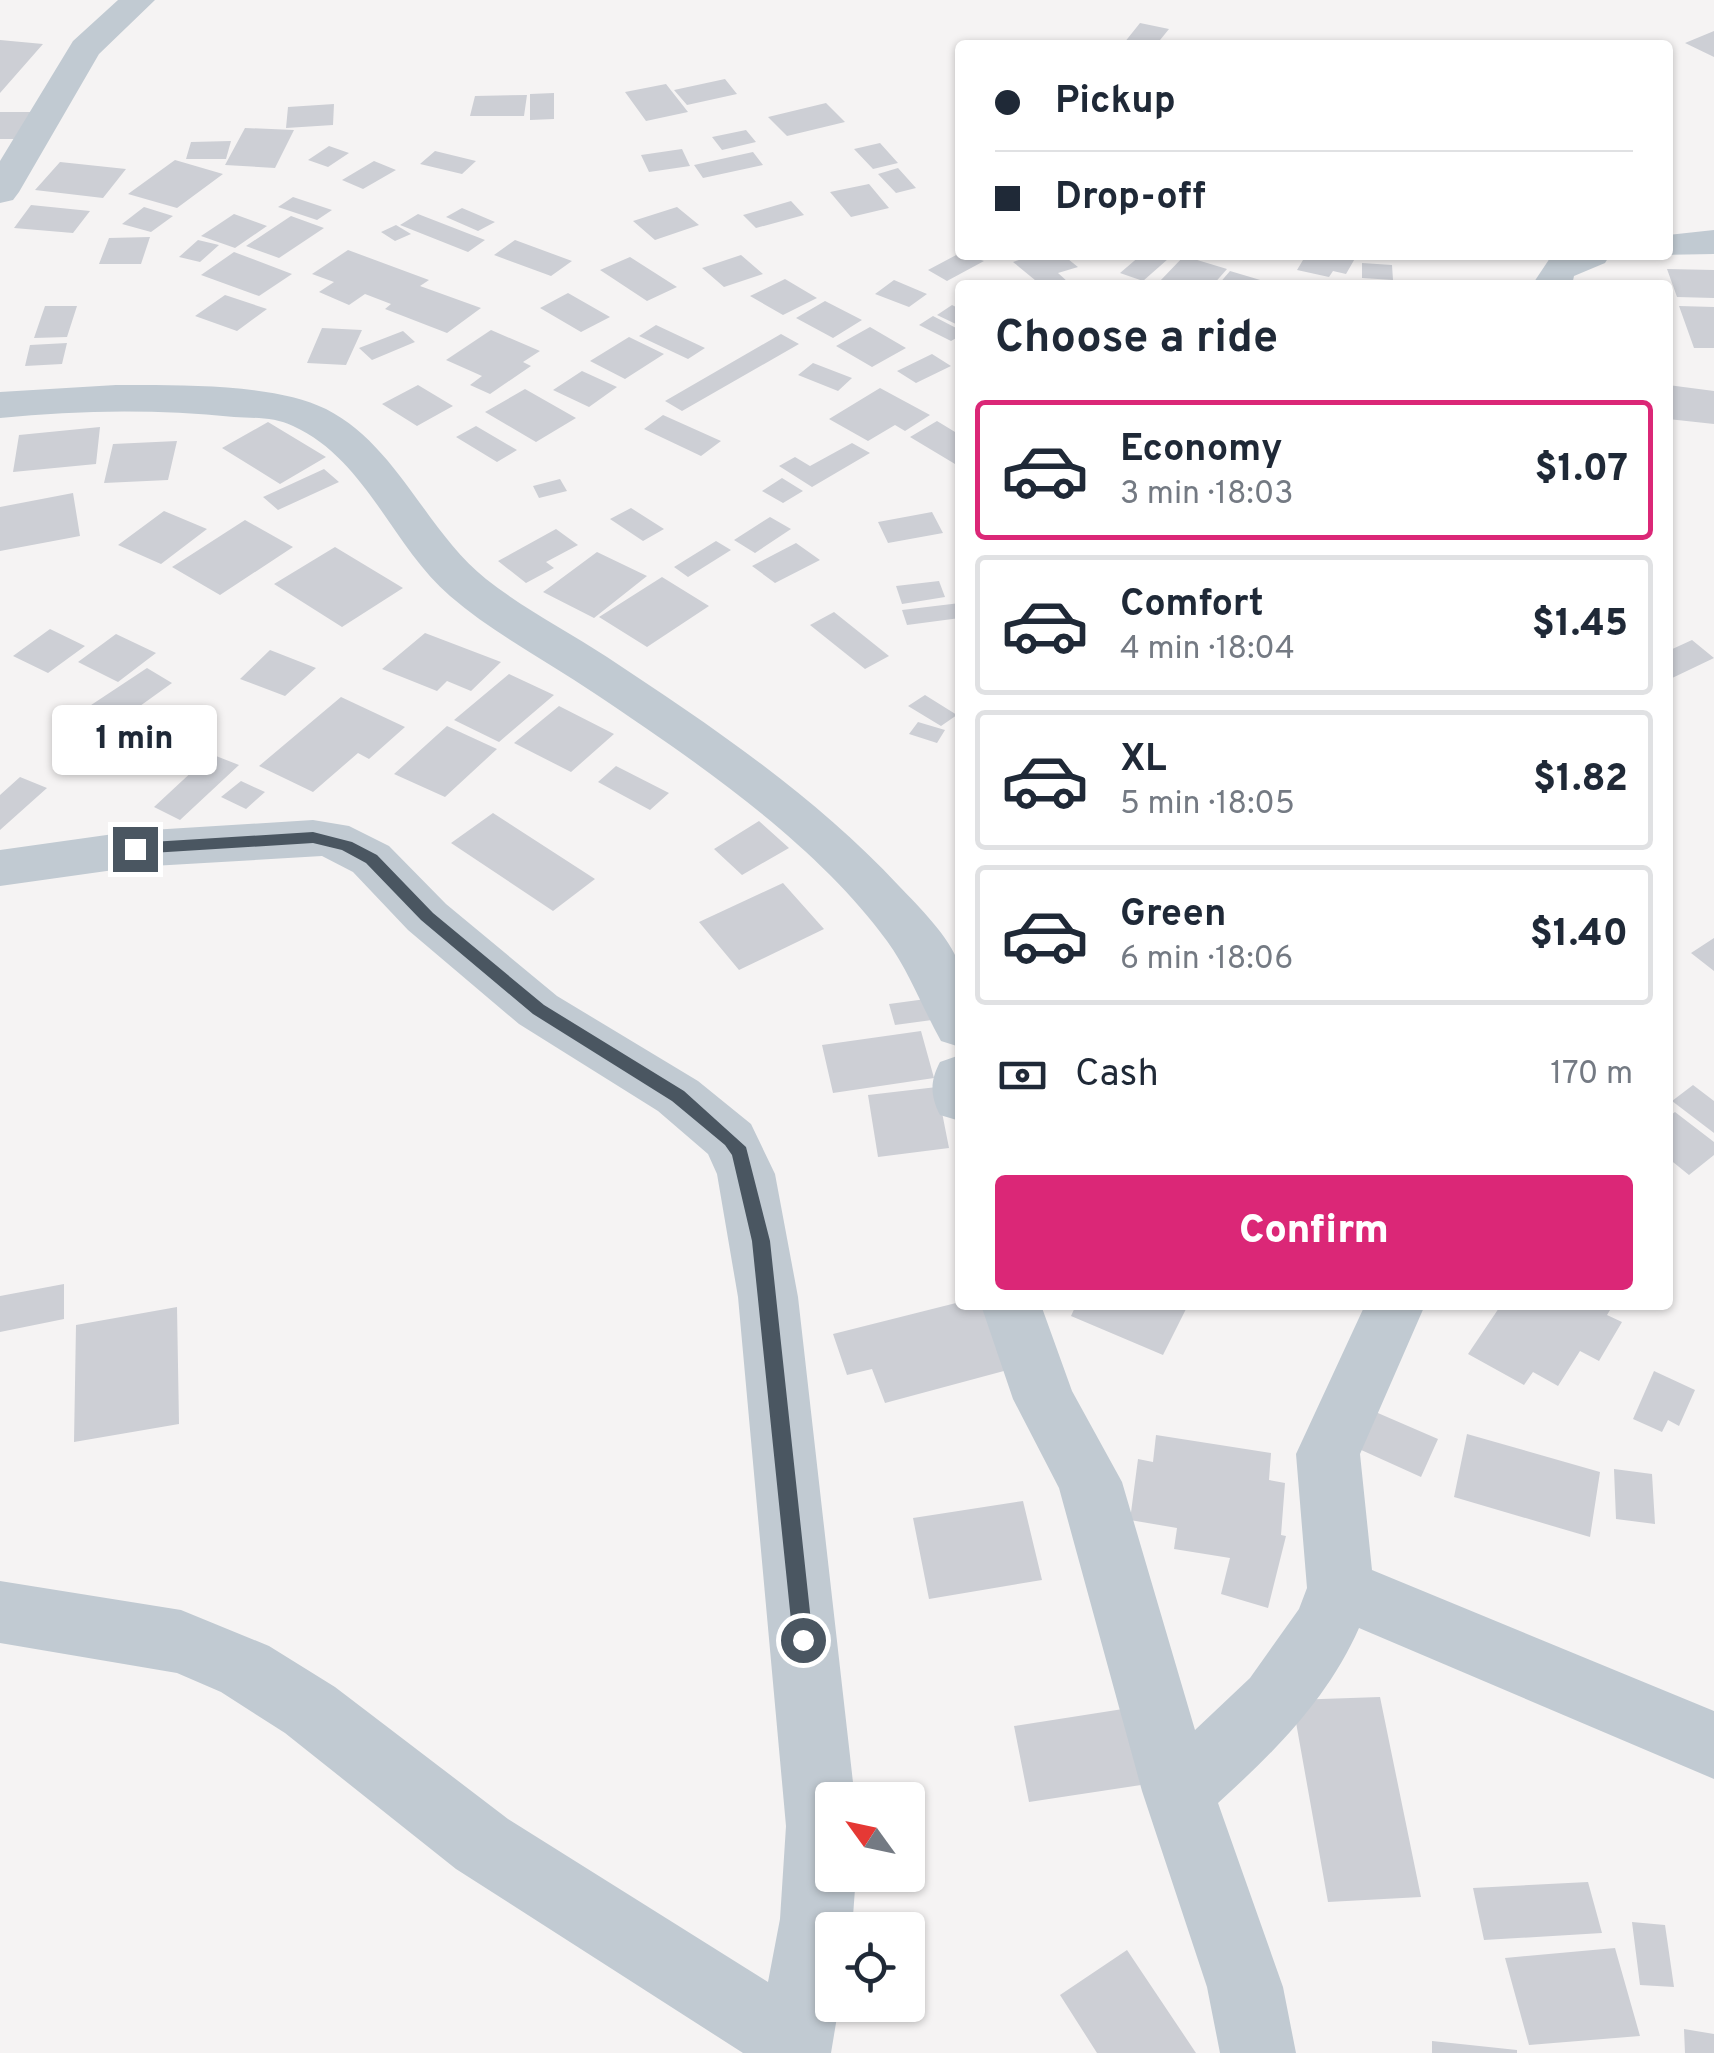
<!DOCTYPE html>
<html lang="en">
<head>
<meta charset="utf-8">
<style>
	body { margin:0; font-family:Overpass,sans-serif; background:#f6f6f7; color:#1f2937; height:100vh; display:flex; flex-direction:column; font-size:38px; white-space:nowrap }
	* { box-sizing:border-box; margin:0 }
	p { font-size:32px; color:#747a83 }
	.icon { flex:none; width:55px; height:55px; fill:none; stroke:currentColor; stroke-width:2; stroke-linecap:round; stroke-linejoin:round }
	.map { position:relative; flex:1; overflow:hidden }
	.drawer { position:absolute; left:955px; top:280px; width:718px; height:1030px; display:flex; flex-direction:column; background:#fff; border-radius:10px; box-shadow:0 2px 8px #0004 }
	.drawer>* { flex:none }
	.banner { position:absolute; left:955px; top:40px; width:718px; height:220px; border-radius:10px; box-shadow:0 2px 8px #0004; display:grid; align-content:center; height:220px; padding:0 40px; background:#fff }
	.needle { width:65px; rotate:303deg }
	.buttons { position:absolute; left:815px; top:1782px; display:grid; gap:20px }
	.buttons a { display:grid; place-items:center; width:110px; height:110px; border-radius:10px; background:#fff; box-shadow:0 2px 8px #0004; font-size:50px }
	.end { position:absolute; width:45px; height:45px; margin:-22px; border:12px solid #4a5661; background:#fff; box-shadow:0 0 0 5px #fff }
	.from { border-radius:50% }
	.bubble { position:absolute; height:70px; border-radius:10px; background:#fff; box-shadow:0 2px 8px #0004; font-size:32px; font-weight:800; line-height:70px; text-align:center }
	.banner b { display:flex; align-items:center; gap:35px; height:95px; font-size:38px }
	.banner b+b { border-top:2px solid #e0e1e3 }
	.banner i { width:25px; height:25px; background:#1f2937 }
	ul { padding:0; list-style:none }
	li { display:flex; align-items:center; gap:30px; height:140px; margin:0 20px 15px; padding:0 20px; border:5px solid #e0e1e3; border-radius:10px }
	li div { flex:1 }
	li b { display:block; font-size:38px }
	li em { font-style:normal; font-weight:800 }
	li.active { border-color:#db2777 }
	li>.icon { width:90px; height:90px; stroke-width:1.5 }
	h2 { padding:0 40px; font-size:45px; line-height:120px }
	.pay { display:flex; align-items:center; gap:25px; height:110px; padding:0 40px; font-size:38px }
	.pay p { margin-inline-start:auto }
	.cta { display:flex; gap:20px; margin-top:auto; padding:20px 40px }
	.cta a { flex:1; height:115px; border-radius:10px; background:#db2777; color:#fff; font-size:40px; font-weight:800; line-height:115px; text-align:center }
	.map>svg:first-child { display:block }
	.building { fill:#cdcfd5 }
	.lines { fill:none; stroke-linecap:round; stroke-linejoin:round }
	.minor { fill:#c1cad2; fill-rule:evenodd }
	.route { fill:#4a5661 }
</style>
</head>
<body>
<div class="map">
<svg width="1714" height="2053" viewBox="0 0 1714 2053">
	<rect width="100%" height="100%" fill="#f5f3f3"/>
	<!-- building -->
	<path class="building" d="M1140 23 1169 29 1156 45 1124 43Z
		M1714 31V57L1685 43Z
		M0 40 43 44 0 93Z
		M725 79 737 94 687 105 674 90Z
		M666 84 688 112 646 121 625 92Z
		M554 93V119L530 120V94Z
		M527 95 524 116H470L475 96Z
		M826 103 845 122 787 136 768 117Z
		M334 104 333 125 286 128 288 107Z
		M0 112H35L20 139H0Z
		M245 128 294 130 275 168 225 165Z
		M746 130 756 142 722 150 712 137Z
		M231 141 226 159H186L191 142Z
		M880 143 898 163 873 169 854 149Z
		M329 146 349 153 328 167 308 160Z
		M682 149 690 166 649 172 641 155Z
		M435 151 476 161 462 174 420 164Z
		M753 152 763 165 703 178 694 165Z
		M175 160 223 174 177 208 128 194Z
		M374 161 396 170 363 189 342 180Z
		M60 162 126 169 103 198 35 190Z
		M898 168 916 188 896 193 878 174Z
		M869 184 889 208 851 217 830 192Z
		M293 197 332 210 317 220 278 207Z
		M791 201 804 215 756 228 743 215Z
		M31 205 90 211 73 233 14 228Z
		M144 207 173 216 151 232 122 224Z
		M677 207 699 225 655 240 633 221Z
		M462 208 495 222 478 231 446 217Z
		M234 214 267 226 235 248 201 236Z
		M418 214 485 240 468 252 400 225Z
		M291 216 324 228 279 258 246 246Z
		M396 225 411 234 395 241 381 232Z
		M150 237 141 264H99L109 238Z
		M198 240 219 245 200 262 179 257Z
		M515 240 572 261 551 276 494 255Z
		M348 250 429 280 420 286 481 308 447 333 385 309 391 304 365 294 349 305 319 292 334 282 312 274Z
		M234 252 292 274 259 296 201 275Z
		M960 253 984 261 947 281 928 270Z
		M741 255 763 274 724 287 702 268Z
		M1033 255H1063L1078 267 1058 273 1068 282 1041 285 1013 262Z
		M1141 255 1168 259 1143 281 1120 273Z
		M1306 255H1357L1346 274 1333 271 1329 277 1297 270Z
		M1184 256 1227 269 1213 285 1160 281Z
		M630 257 677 287 647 301 600 270Z
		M1362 263 1392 265 1393 280 1362 278Z
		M1667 269 1714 270V298L1677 297Z
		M1230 271 1274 284V285H1218Z
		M785 279 817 298 783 315 750 296Z
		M894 280 927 294 909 307 875 294Z
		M568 293 610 317 581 332 540 308Z
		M225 295 267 309 237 331 195 316Z
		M825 301 862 320 833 338 796 318Z
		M952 305 960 309V326L937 315Z
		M45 306H77L67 337 34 338Z
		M1679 306 1714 307V348H1694Z
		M933 316 960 330V336L951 341 919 325Z
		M656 325 705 348 688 359 639 336Z
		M870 327 906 348 872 367 836 346Z
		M322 328 362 330 346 365 307 363Z
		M491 330 540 351 523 362 531 366 490 394 470 385 482 376 446 360Z
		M403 331 415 342 372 360 359 348Z
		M781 334 799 344 682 411 665 401Z
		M629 337 664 354 625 379 590 361Z
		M67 343 62 364 25 366 30 345Z
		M932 354 951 366 916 383 897 371Z
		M813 363 852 378 838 391 798 375Z
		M582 371 617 387 589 407 553 390Z
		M418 385 453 406 417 426 382 404Z
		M1668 385 1714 391V424L1668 419Z
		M880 388 930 415 905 431 895 425 868 441 829 419Z
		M525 389 576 418 536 442 485 412Z
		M663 415 721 441 701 456 644 429Z
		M937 421 960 435V467L910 437Z
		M268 422 326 457 280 484 222 448Z
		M476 426 517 450 497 462 456 437Z
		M100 427 96 464 13 472 19 435Z
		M177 441 168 480 104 483 113 444Z
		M852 443 870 453 812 487 779 466 795 457 810 466Z
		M324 469 339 482 278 510 263 497Z
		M782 478 803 491 783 503 762 491Z
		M560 479 567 491 539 498 533 486Z
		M73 493 80 536 0 551V507Z
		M631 508 664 529 643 541 610 519Z
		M164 511 207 529 161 564 118 545Z
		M932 512 943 533 888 543 878 522Z
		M770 517 791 529 755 553 734 540Z
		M245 520 293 547 220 595 172 567Z
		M556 529 578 545 546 562 554 568 526 583 498 561Z
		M716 541 731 550 688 577 674 567Z
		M796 543 820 560 775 583 752 566Z
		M335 547 403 588 342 627 274 584Z
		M597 552 647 576 594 618 543 592Z
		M662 577 709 606 647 647 599 617Z
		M939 581 945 597 902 604 896 586Z
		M960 603V618L907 625 902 610Z
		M834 612 889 656 865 669 810 625Z
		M50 629 85 646 48 673 13 656Z
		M425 633 501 662 471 691 447 681 437 691 382 669Z
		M116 634 156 653 118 682 78 662Z
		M1692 640 1714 658 1668 680V651Z
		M270 650 316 668 285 696 240 679Z
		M147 668 172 683 140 706 153 714 116 739 76 715Z
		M509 674 554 695 499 742 454 720Z
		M925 695 957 715 941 726 908 706Z
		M341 697 405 727 369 759 358 753 313 792 259 766Z
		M559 706 614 734 571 772 514 743Z
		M918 722 945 730 937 743 909 734Z
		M447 726 497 749 445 797 394 774Z
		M211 754 239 765 180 820 154 807Z
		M616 766 669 793 650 810 598 782Z
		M20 777 47 788 0 830V795Z
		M241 781 265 792 246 809 221 797Z
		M493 813 595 879 553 911 451 843Z
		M759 821 789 848 742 875 714 849Z
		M783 883 824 929 739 970 699 922Z
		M1714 938V971L1691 953Z
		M926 999 932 1020 895 1025 889 1004Z
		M921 1031 934 1078 833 1093 822 1045Z
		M1693 1085 1714 1101V1133L1672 1101Z
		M937 1087 949 1148 878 1157 868 1095Z
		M1675 1112 1714 1142V1155L1689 1175 1668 1158V1117Z
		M64 1284V1319L0 1332V1296Z
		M960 1302 989 1305 1015 1368 885 1403 872 1369 847 1375 833 1334Z
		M1076 1305H1188L1163 1355 1071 1316Z
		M1501 1305H1613L1607 1315 1622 1322 1599 1361 1580 1351 1558 1386 1533 1372 1524 1385 1468 1354Z
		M177 1307 179 1424 74 1442 76 1325Z
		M1654 1371 1695 1390 1679 1426 1668 1420 1662 1432 1633 1419Z
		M1364 1407 1438 1439 1421 1477 1348 1444Z
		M1467 1434 1600 1472 1590 1537 1454 1497Z
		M1156 1435 1271 1453 1269 1480 1285 1483 1281 1535 1286 1536 1268 1608 1221 1594 1230 1558 1174 1549 1177 1528 1130 1520 1138 1459 1153 1462Z
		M1614 1469 1652 1474 1655 1524 1616 1519Z
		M1023 1501 1042 1580 929 1599 913 1518Z
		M1380 1697 1421 1897 1328 1902 1292 1700Z
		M1123 1709 1141 1785 1029 1802 1014 1726Z
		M1588 1882 1602 1933 1484 1940 1473 1888Z
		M1632 1922 1665 1925 1674 1987 1640 1985Z
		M1615 1948 1640 2036 1529 2045 1505 1958Z
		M1127 1950 1196 2053H1097L1060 1995Z
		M1684 2029 1714 2034V2053H1685Z
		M1432 2041 1517 2050V2053H1432Z"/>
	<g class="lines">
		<!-- minor -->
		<path class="minor" d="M118 0H155L99 54 19 192 13 200 0 203V161L73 41Z
			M1714 230V254L1658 255H1668V235Z
			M1552 255H1610L1605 263 1574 276 1572 285H1532Z
			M116 385C176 385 273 383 326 409 398 446 425 530 486 579 524 609 567 631 607 657 710 725 814 795 899 886 919 907 949 936 959 964 967 985 960 1023 960 1047L941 1041C922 1007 910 973 887 941 816 843 694 760 594 693 547 661 494 634 450 596 392 546 366 459 293 426 275 417 253 418 234 417 155 409 79 410 0 418V392Z
			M313 820 349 826 389 846 446 904 557 996 698 1081 751 1124 775 1174 798 1297 855 1800H832V1875H856L852 1930H832V2005H839L831 2053H743L456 1869 285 1733 221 1692 177 1673 0 1643V1581L181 1610 269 1646 335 1687 508 1819 768 1982 780 1919 786 1826 738 1297 717 1174 708 1154 658 1111 519 1024 408 930 353 872 322 856 135 867 0 886V850L135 831Z
			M960 1055V1121L940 1115C930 1095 930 1081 940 1062Z
			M981 1305H1041L1072 1391 1122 1482 1195 1730 1250 1678 1299 1609 1307 1588 1296 1454 1365 1305H1425L1360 1454 1372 1570 1714 1711V1779L1359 1628C1327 1700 1275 1751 1218 1803L1283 1987 1296 2053H1220L1207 1987 1142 1791 1059 1488 1013 1399Z"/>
	</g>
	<!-- route -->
	<path class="route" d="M313 832 352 842 377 855 433 913 544 1005 684 1091 746 1147 770 1241 813 1640 810 1647 803 1649 793 1640 752 1241 732 1155 725 1145 672 1101 533 1014 421 920 366 863 342 850 313 843 135 854 127 849 135 843Z"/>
</svg>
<div class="buttons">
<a><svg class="needle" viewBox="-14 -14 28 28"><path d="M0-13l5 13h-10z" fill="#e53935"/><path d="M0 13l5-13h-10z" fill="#747a83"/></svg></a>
<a><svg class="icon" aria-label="locate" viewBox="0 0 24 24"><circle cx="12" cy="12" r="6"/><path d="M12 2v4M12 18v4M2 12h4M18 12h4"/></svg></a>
</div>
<i class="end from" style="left:803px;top:1640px"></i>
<i class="end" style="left:135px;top:849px"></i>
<div class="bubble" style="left:52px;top:705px;width:165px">1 min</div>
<div class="banner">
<b><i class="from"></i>Pickup</b>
<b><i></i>Drop-off</b>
</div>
<section class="drawer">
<h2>Choose a ride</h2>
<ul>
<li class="active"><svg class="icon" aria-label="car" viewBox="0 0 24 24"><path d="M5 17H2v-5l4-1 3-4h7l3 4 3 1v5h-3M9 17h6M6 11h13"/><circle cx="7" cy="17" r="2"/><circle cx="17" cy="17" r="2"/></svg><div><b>Economy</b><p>3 min · 18:03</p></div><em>$1.07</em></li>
<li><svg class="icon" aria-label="car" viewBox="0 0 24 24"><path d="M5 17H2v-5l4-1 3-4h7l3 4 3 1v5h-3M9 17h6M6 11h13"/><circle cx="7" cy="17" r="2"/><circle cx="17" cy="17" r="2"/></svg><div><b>Comfort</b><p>4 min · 18:04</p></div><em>$1.45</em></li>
<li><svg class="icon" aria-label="car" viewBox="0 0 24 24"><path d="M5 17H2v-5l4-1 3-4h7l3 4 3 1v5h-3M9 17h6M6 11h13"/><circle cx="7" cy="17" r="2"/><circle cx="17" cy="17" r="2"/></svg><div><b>XL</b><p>5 min · 18:05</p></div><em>$1.82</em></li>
<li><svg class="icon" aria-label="car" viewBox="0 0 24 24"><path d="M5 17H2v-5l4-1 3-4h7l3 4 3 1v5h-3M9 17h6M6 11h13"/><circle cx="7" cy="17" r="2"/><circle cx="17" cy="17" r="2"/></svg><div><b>Green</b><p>6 min · 18:06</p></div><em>$1.40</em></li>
</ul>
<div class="pay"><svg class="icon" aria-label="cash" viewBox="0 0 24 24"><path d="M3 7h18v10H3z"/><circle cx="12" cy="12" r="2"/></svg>Cash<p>170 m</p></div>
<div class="cta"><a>Confirm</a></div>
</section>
</div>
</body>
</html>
